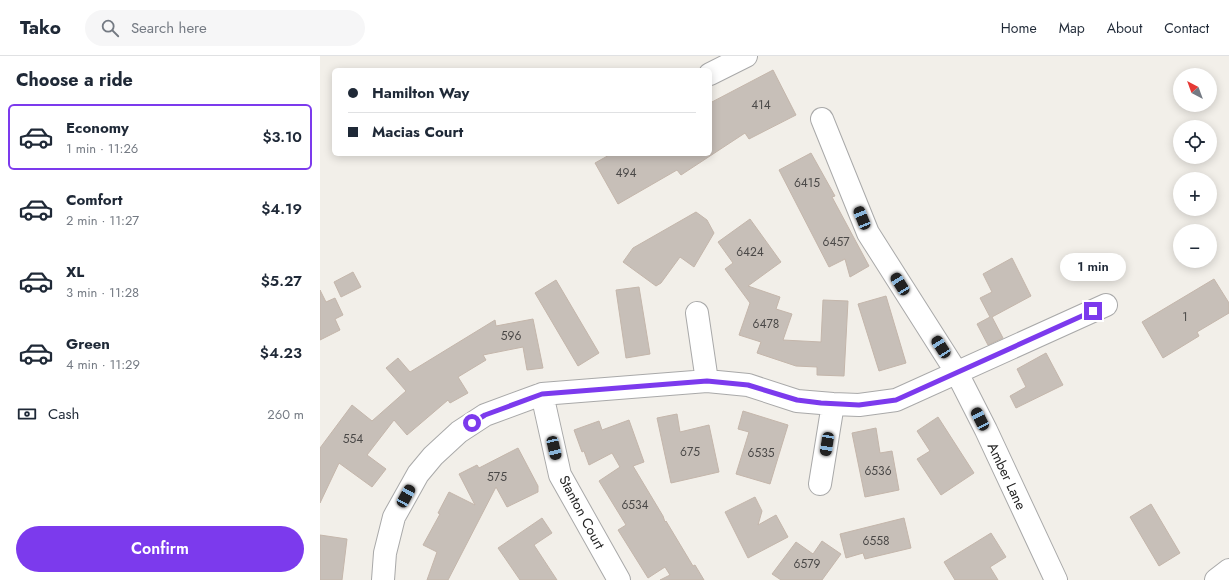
<!DOCTYPE html>
<html lang="en">
<head>
<meta charset="utf-8">
<style>
	body { margin:0; font-family:Jost,sans-serif; background:#f6f6f7; color:#1f2937; height:100vh; display:flex; flex-direction:column; font-size:15px; white-space:nowrap }
	* { box-sizing:border-box; margin:0 }
	p { font-size:13px; color:#747a83 }
	.icon { flex:none; width:22px; height:22px; fill:none; stroke:currentColor; stroke-width:2; stroke-linecap:round; stroke-linejoin:round }
	.map { position:relative; flex:1; overflow:hidden }
	.drawer { display:flex; flex-direction:column; background:#fff; width:320px }
	.drawer>* { flex:none }
	.top-card { position:absolute; left:12px; top:12px; width:380px; height:88px; border-radius:6px; box-shadow:0 2px 10px #0003; display:grid; align-content:center; height:88px; padding:0 16px; background:#fff }
	.needle { width:26px; rotate:319deg }
	.tools { position:absolute; left:853px; top:12px; display:grid; gap:8px }
	.tools a { display:grid; place-items:center; width:44px; height:44px; border-radius:50%; background:#fff; box-shadow:0 2px 10px #0003; font-size:20px }
	.end { position:absolute; width:18px; height:18px; margin:-9px; border:5px solid #7c3aed; background:#fff; box-shadow:0 0 0 2px #fff }
	.from { border-radius:50% }
	.bubble { position:absolute; height:28px; border-radius:14px; background:#fff; box-shadow:0 2px 10px #0003; font-size:13px; font-weight:600; line-height:28px; text-align:center }
	.car { position:absolute; width:12px; height:24px; margin:-12px -6px; border-radius:5px; box-shadow:0 0 3px 1px #0007; background:linear-gradient(#222 24%,#8ab4d8 0 40%,#222 0 76%,#8ab4d8 0 86%,#222 0) }
	.top-card b { display:flex; align-items:center; gap:14px; height:38px; font-size:15px }
	.top-card b+b { border-top:1px solid #e0e1e3 }
	.top-card i { width:10px; height:10px; background:#1f2937 }
	ul { padding:0; list-style:none }
	li { display:flex; align-items:center; gap:12px; height:66px; margin:0 8px 6px; padding:0 8px; border:2px solid transparent; border-radius:6px }
	li div { flex:1 }
	li b { display:block; font-size:15px }
	li em { font-style:normal; font-weight:600 }
	li.selected { border-color:#7c3aed }
	li>.icon { width:36px; height:36px; stroke-width:1.5 }
	h2 { padding:0 16px; font-size:18px; line-height:48px }
	.pay { display:flex; align-items:center; gap:10px; height:44px; padding:0 16px; font-size:15px }
	.pay p { margin-inline-start:auto }
	.action { display:flex; gap:8px; margin-top:auto; padding:8px 16px }
	.action a { flex:1; height:46px; border-radius:24px; background:#7c3aed; color:#fff; font-size:16px; font-weight:600; line-height:46px; text-align:center }
	header { display:flex; align-items:center; gap:24px; box-sizing:border-box; height:56px; padding:0 20px; background:#fff; border-bottom:1px solid #e0e1e3 }
	header strong { font-size:19px }
	nav { display:flex; gap:22px; margin-inline-start:auto; font-size:14px }
	.search { width:280px; height:36px; background:#f6f6f7; display:flex; align-items:center; gap:10px; box-sizing:border-box; padding:0 14px; border-radius:22px; color:#747a83; font-size:15px }
	main { display:flex; flex:1; min-height:0 }
	.map>svg:first-child { display:block }
	.building { fill:#c7bfb8; stroke:#c4b6ab }
	.lines { fill:none; stroke-linecap:round; stroke-linejoin:round }
	.minor-casing { stroke:#a9a9a9; stroke-width:24 }
	.minor { stroke:#fff; stroke-width:22 }
	.route { stroke:#7c3aed; stroke-width:5 }
	.labels { text-anchor:middle; dominant-baseline:central; stroke-width:3; stroke-linejoin:round; paint-order:stroke }
	.number-label { font-size:12px; fill:#4b4948 }
	.street-label { font-size:14px; fill:#222; stroke:#fff }
</style>
</head>
<body>
<header>
<strong>Tako</strong>
<div class="search"><svg class="icon" aria-label="search" viewBox="0 0 24 24"><circle cx="10" cy="10" r="6"/><path d="M15 15l6 6"/></svg>Search here</div>
<nav><a>Home</a><a>Map</a><a>About</a><a>Contact</a></nav>
</header>
<main>
<section class="drawer">
<h2>Choose a ride</h2>
<ul>
<li class="selected"><svg class="icon" aria-label="car" viewBox="0 0 24 24"><path d="M5 17H2v-5l4-1 3-4h7l3 4 3 1v5h-3M9 17h6M6 11h13"/><circle cx="7" cy="17" r="2"/><circle cx="17" cy="17" r="2"/></svg><div><b>Economy</b><p>1 min · 11:26</p></div><em>$3.10</em></li>
<li><svg class="icon" aria-label="car" viewBox="0 0 24 24"><path d="M5 17H2v-5l4-1 3-4h7l3 4 3 1v5h-3M9 17h6M6 11h13"/><circle cx="7" cy="17" r="2"/><circle cx="17" cy="17" r="2"/></svg><div><b>Comfort</b><p>2 min · 11:27</p></div><em>$4.19</em></li>
<li><svg class="icon" aria-label="car" viewBox="0 0 24 24"><path d="M5 17H2v-5l4-1 3-4h7l3 4 3 1v5h-3M9 17h6M6 11h13"/><circle cx="7" cy="17" r="2"/><circle cx="17" cy="17" r="2"/></svg><div><b>XL</b><p>3 min · 11:28</p></div><em>$5.27</em></li>
<li><svg class="icon" aria-label="car" viewBox="0 0 24 24"><path d="M5 17H2v-5l4-1 3-4h7l3 4 3 1v5h-3M9 17h6M6 11h13"/><circle cx="7" cy="17" r="2"/><circle cx="17" cy="17" r="2"/></svg><div><b>Green</b><p>4 min · 11:29</p></div><em>$4.23</em></li>
</ul>
<div class="pay"><svg class="icon" aria-label="cash" viewBox="0 0 24 24"><path d="M3 7h18v10H3z"/><circle cx="12" cy="12" r="2"/></svg>Cash<p>260 m</p></div>
<div class="action"><a>Confirm</a></div>
</section>
<div class="map">
<svg width="909" height="524" viewBox="0 0 909 524">
	<rect width="100%" height="100%" fill="#f2efe9"/>
	<!-- building -->
	<path class="building" d="M453 14 476 59 429 83 425 77 361 119 357 114 298 148 275 107 291 98H390V47Z
		M491 97 515 140 512 141 549 210 530 221 525 203 509 211 459 114Z
		M376 156 387 164 394 177 374 211 360 201 341 227 336 230 303 206 313 192Z
		M430 163 461 206 428 230 460 241 456 253 472 258 463 284 501 286 503 244 528 245 524 320 497 319V311L476 310 437 297 441 286 419 279 430 247 405 213 413 207 398 186Z
		M692 202 711 240 672 261 683 282 668 289 657 268 670 261 660 242 672 236 663 218Z
		M33 216 41 231 21 241 14 226Z
		M894 223 909 247V257L877 276 879 280 843 302 822 266Z
		M236 224 279 297 258 310 215 237Z
		M319 231 330 298 306 302 296 234Z
		M0 234 6 246 15 242 23 259 15 263 20 274 0 284Z
		M566 240 586 307 559 315 538 248Z
		M213 263 223 312 207 314 203 291 163 299 166 304 138 321 148 337 130 347 128 344 87 379 74 364 47 399 66 413 52 431 19 407 0 447V392L32 349 52 365 86 335 66 312 78 302 90 316 175 264 176 270Z
		M726 297 743 329 696 352 690 340 706 331 697 313Z
		M423 355 468 369 450 428 416 418 429 376 418 373Z
		M357 358 360 376 389 369 399 416 351 427 337 362Z
		M618 361 654 417 621 439 597 403 610 395 597 375Z
		M309 364 324 406 313 410 343 460 345 466 346 465 373 510 375 509 384 524H340L350 519 345 511 328 522 298 474 306 469 279 425 300 411 292 397 269 409 264 395 262 396 254 374 279 365 282 374Z
		M556 372 560 397 572 395 579 434 545 441 532 377Z
		M198 392 218 430V436L187 451 176 431 128 524H107L117 496 103 489 120 458 118 457 129 436 155 449 139 418 157 409 159 412Z
		M435 441 442 455 438 469 456 459 468 481 428 502 405 456Z
		M831 448 860 497 839 510 810 461Z
		M222 462 232 477 214 489 237 524H200L178 492Z
		M584 462 591 492 545 503 543 497 526 502 520 478Z
		M671 477 686 501 670 511 678 524H635L624 506Z
		M0 479 27 483 22 524H0Z
		M502 485 521 498 502 524H461L452 518 476 486 493 498Z"/>
	<g class="lines">
		<defs>
			<path id="minor" d="M390 18 426 0
				M502 63 548 177 637 317 666 374 736 524
				M377 257 387 325
				M222 338 240 419 299 524
				M500 428 513 348
				M63 524 65 497 74 461 98 418 113 400 139 376 165 359 222 338 387 325 428 329 477 345 513 348 539 349 576 344 786 249
				M896 524 909 514"/>
		</defs>
		<!-- minor casing -->
		<use href="#minor" class="minor-casing"/>
		<!-- minor -->
		<use href="#minor" class="minor"/>
	</g>
	<g class="lines">
		<!-- route -->
		<path class="route" d="M152 367 165 359 222 338 387 325 428 329 477 344 501 347 539 349 576 344 773 255"/>
	</g>
	<g class="labels">
		<!-- number labels -->
		<g class="number-label">
			<text x="441" y="49">414</text>
			<text x="306" y="117">494</text>
			<text x="487" y="127">6415</text>
			<text x="516" y="186">6457</text>
			<text x="430" y="196">6424</text>
			<text x="865" y="261">1</text>
			<text x="446" y="268">6478</text>
			<text x="191" y="280">596</text>
			<text x="33" y="383">554</text>
			<text x="370" y="396">675</text>
			<text x="441" y="397">6535</text>
			<text x="558" y="415">6536</text>
			<text x="177" y="421">575</text>
			<text x="315" y="449">6534</text>
			<text x="556" y="485">6558</text>
			<text x="487" y="508">6579</text>
		</g>
		<!-- street labels -->
		<g class="street-label">
			<text transform="translate(687 420) rotate(65)">Amber Lane</text>
			<text transform="translate(262 456) rotate(62)">Stanton Court</text>
		</g>
	</g>
</svg>
<div class="tools">
<a><svg class="needle" viewBox="-14 -14 28 28"><path d="M0-13l5 13h-10z" fill="#e53935"/><path d="M0 13l5-13h-10z" fill="#747a83"/></svg></a>
<a><svg class="icon" aria-label="locate" viewBox="0 0 24 24"><circle cx="12" cy="12" r="6"/><path d="M12 2v4M12 18v4M2 12h4M18 12h4"/></svg></a>
<a>+</a>
<a>−</a>
</div>
<i class="end from" style="left:152px;top:367px"></i>
<i class="end" style="left:773px;top:255px"></i>
<div class="bubble" style="left:740px;top:197px;width:66px">1 min</div>
<i class="car" style="left:542px;top:162px;rotate:338deg"></i>
<i class="car" style="left:580px;top:228px;rotate:328deg"></i>
<i class="car" style="left:621px;top:291px;rotate:327deg"></i>
<i class="car" style="left:660px;top:363px;rotate:333deg"></i>
<i class="car" style="left:507px;top:388px;rotate:189deg"></i>
<i class="car" style="left:234px;top:392px;rotate:167deg"></i>
<i class="car" style="left:86px;top:440px;rotate:29deg"></i>
<div class="top-card">
<b><i class="from"></i>Hamilton Way</b>
<b><i></i>Macias Court</b>
</div>
</div>
</main>
</body>
</html>
